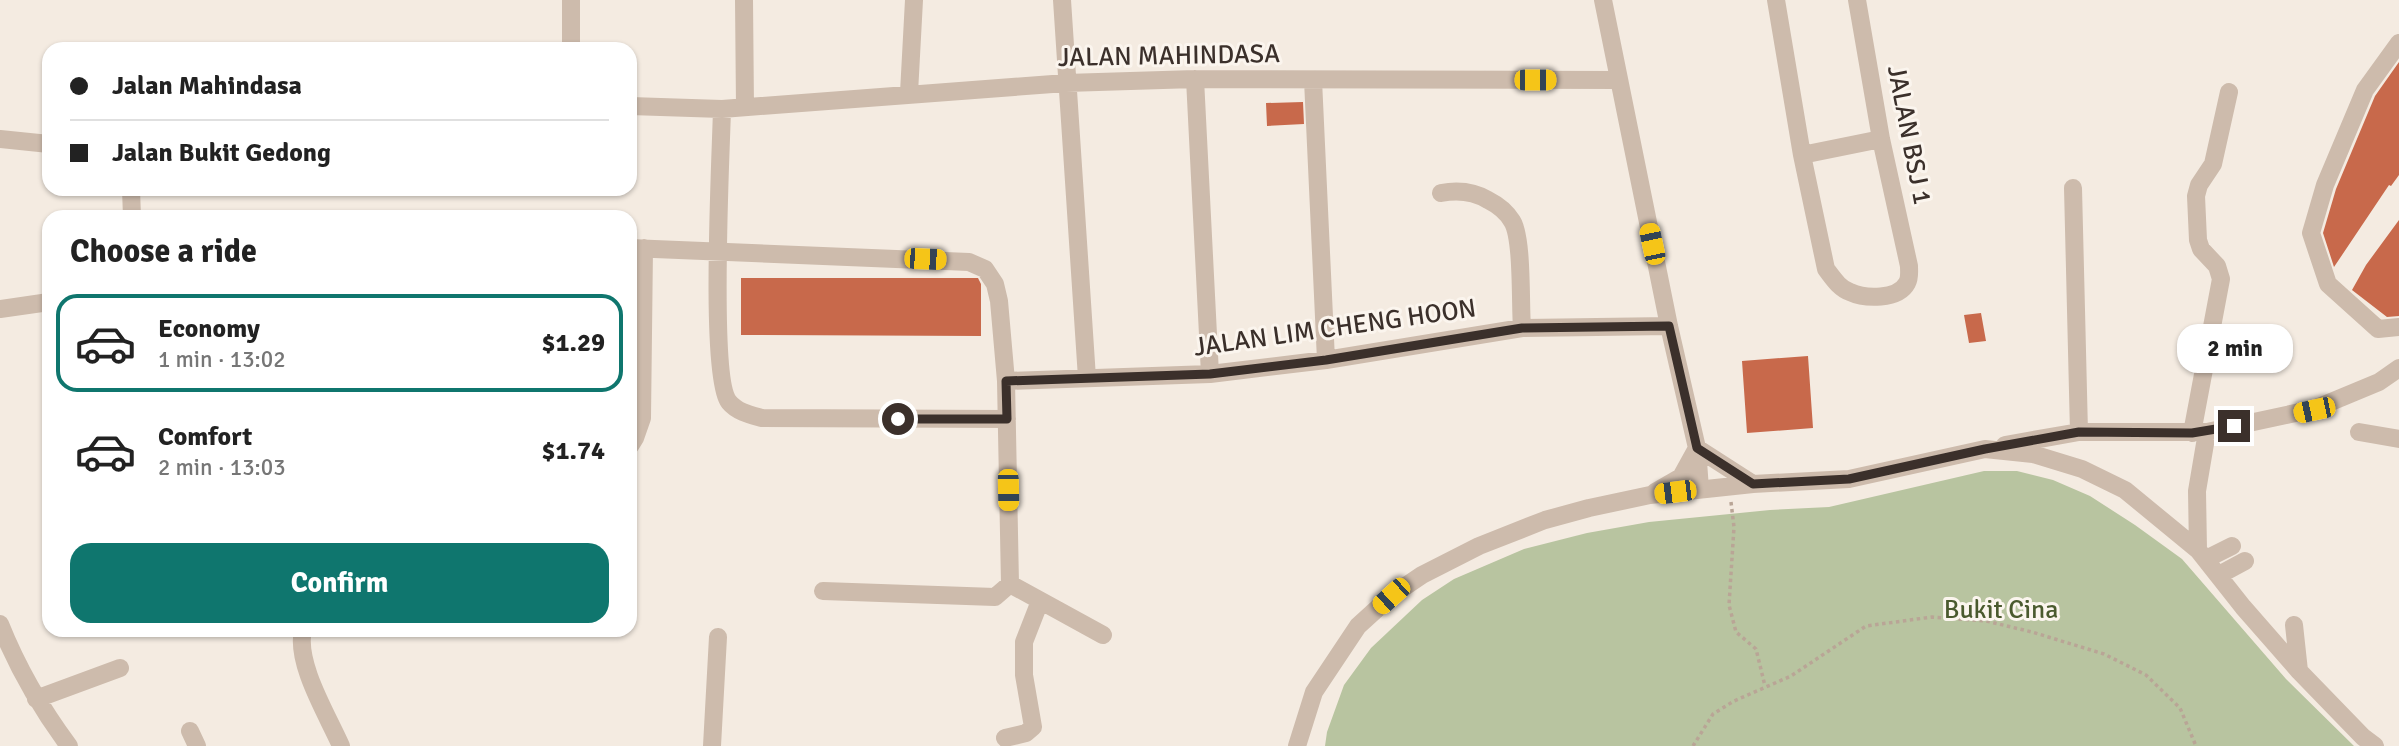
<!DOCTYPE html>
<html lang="en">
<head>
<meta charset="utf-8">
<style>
	body { margin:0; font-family:Signika,sans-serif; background:#f6f6f6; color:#222; height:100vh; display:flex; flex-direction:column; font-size:26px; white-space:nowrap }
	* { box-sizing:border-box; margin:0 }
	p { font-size:23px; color:#767676 }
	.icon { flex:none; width:38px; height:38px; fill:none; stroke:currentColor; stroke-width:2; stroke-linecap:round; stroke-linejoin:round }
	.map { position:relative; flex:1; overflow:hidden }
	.side { position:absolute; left:42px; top:210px; width:595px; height:427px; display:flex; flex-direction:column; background:#fff; border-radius:21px; box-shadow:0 2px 5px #0004 }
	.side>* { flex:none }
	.banner { position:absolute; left:42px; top:42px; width:595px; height:154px; border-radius:21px; box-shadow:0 2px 5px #0004; display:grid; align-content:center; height:154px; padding:0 28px; background:#fff }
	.end { position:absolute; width:32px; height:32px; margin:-16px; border:9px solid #3b302b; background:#fff; box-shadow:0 0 0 4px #fff }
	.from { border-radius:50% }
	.bubble { position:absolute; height:49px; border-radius:21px; background:#fff; box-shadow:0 2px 5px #0004; font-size:23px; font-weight:700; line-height:49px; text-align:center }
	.car { position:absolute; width:21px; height:42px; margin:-21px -10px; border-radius:9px; box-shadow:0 0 5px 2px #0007; background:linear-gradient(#f5c518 24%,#345 0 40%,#f5c518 0 76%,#345 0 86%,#f5c518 0) }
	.banner b { display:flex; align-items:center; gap:24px; height:66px; font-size:26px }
	.banner b+b { border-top:2px solid #e0e0e0 }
	.banner i { width:18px; height:18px; background:#222 }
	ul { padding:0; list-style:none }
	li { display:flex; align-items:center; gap:21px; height:98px; margin:0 14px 10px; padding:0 14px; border:4px solid transparent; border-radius:21px }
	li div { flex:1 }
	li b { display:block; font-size:26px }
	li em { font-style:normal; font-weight:700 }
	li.on { border-color:#0f766e }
	li>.icon { width:63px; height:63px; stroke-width:1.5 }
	h2 { padding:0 28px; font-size:32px; line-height:84px }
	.cta { display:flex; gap:14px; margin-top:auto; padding:14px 28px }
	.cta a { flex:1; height:80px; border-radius:21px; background:#0f766e; color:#fff; font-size:28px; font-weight:700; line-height:80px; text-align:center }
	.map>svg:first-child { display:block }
	.green { fill:#b8c4a0 }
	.building { fill:#c8694b }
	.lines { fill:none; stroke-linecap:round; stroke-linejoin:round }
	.path { stroke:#b9a596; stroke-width:3.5; stroke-dasharray:3.5 3.5; stroke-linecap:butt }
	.minor { stroke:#cdbbac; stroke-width:18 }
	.route { stroke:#3b302b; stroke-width:9 }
	.labels { text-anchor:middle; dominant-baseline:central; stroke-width:6; stroke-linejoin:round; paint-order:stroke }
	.street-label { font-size:26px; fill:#3b302b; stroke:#fbf5ee }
	.park-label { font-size:26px; fill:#4a5a2e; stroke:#fbf5ee }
</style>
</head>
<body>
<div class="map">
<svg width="2399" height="746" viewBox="0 0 2399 746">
	<rect width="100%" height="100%" fill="#f4ebe1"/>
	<!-- green -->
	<path class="green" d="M1984 471H2017L2053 480 2090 496 2135 525 2182 559 2286 679 2354 746H1325L1327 732 1344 685 1371 648 1422 600 1454 579 1524 549 1587 533 1649 522 1770 510 1829 507Z"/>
	<!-- building -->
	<path class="building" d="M2399 62V175L2391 186 2389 185 2334 267 2323 233 2336 189 2375 96Z
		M1303 102 1304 124 1267 126 1266 103Z
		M2399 220V316L2387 317 2352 290 2366 265Z
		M741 278H978L981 284V336L741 335Z
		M1981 313 1986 341 1969 343 1964 315Z
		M1808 356 1813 428 1747 433 1742 361Z"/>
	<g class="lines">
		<!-- path -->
		<path class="path" d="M1731 502 1734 527 1729 605 1736 632 1756 649 1765 686
			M1693 746 1713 714 1734 701 1791 676 1866 626 1932 617 1986 621 2032 632 2104 654 2146 675 2180 708 2196 746"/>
		<!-- minor -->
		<path class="minor" d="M571 0V49
			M744 0 745 107
			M1062 0 1087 378
			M1603 0 1669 326 1697 448 1700 489
			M1776 0 1802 155 1826 269C1833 278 1839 288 1850 292 1865 299 1898 300 1907 283 1910 278 1909 272 1909 266L1881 139 1857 0
			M2399 43 2365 90 2325 185 2311 233 2328 284 2378 329 2399 327
			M1195 79 1210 374
			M1313 80 1326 360
			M909 93 914 0
			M630 106 722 109 1066 83 1195 79 1618 80
			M722 109C721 153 709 378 729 402 737 412 751 415 762 418L1007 419
			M0 139 49 144
			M1802 155 1881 139
			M2073 188 2079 432
			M131 189 132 217
			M1441 193C1457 190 1473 191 1488 200 1498 205 1506 211 1512 221 1523 238 1520 305 1522 328
			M630 248 969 262 985 269 995 284 999 301 1006 381 1010 584 995 597 823 591
			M0 309 49 302
			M1006 381 1210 374 1326 360 1522 328 1669 326
			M2359 432 2399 439
			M2192 433 2221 279 2217 266 2201 249 2198 240 2196 196 2199 185 2213 164 2229 92
			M2005 445 2079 432H2207L2314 409 2379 382 2399 368
			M630 446 635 438 642 418 644 248
			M1697 448 1753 484
			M1655 492 1681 477 1697 448
			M2198 550 2197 491 2207 432
			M2206 559 2232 546
			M2219 575 2245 561
			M1010 584 1103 635
			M0 624C18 669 40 707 69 746
			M2294 625 2299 671
			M303 630C295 663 328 716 341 746
			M36 699 120 668
			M190 731 197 746
			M1005 738 1026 733 1033 727 1024 675V642L1040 601
			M712 746 718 637
			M1297 746 1314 692 1358 626 1391 596 1422 575 1479 546 1545 520 1589 508 1650 495 1753 484 1849 479 1985 449 2033 454 2082 469 2125 490 2198 550 2243 607 2299 671 2363 737 2375 746"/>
	</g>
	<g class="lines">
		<!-- route -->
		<path class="route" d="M898 419H1007L1006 381 1210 374 1326 360 1522 328 1669 326 1697 448 1753 484 1849 479 1985 449 2079 432 2192 433 2234 426"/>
	</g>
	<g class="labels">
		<!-- street labels -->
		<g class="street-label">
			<text transform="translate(1169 56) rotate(-1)">JALAN MAHINDASA</text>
			<text transform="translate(1909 135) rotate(79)">JALAN BSJ 1</text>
			<text transform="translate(1335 328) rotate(-8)">JALAN LIM CHENG HOON</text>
		</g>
		<!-- park labels -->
		<g class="park-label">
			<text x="2001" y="610">Bukit Cina</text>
		</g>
	</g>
</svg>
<i class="end from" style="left:898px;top:419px"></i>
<i class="end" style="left:2234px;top:426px"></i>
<div class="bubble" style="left:2177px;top:324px;width:116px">2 min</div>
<i class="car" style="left:1535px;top:80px;rotate:90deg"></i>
<i class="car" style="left:1652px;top:244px;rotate:348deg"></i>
<i class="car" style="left:925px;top:259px;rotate:92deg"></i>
<i class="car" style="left:2314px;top:410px;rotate:258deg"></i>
<i class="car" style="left:1008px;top:490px;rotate:179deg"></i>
<i class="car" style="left:1675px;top:492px;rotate:263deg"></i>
<i class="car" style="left:1391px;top:596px;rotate:228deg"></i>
<div class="banner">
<b><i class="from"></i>Jalan Mahindasa</b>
<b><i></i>Jalan Bukit Gedong</b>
</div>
<section class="side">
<h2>Choose a ride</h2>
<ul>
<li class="on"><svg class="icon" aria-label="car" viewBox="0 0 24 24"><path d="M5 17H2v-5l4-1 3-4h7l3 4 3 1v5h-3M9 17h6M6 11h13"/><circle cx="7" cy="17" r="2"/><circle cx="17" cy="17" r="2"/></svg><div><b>Economy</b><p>1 min · 13:02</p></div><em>$1.29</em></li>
<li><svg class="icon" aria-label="car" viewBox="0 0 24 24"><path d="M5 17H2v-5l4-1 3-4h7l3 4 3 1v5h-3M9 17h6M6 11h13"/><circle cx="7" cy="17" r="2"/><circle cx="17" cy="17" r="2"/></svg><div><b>Comfort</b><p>2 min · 13:03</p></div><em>$1.74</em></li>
</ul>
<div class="cta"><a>Confirm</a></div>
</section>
</div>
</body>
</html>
